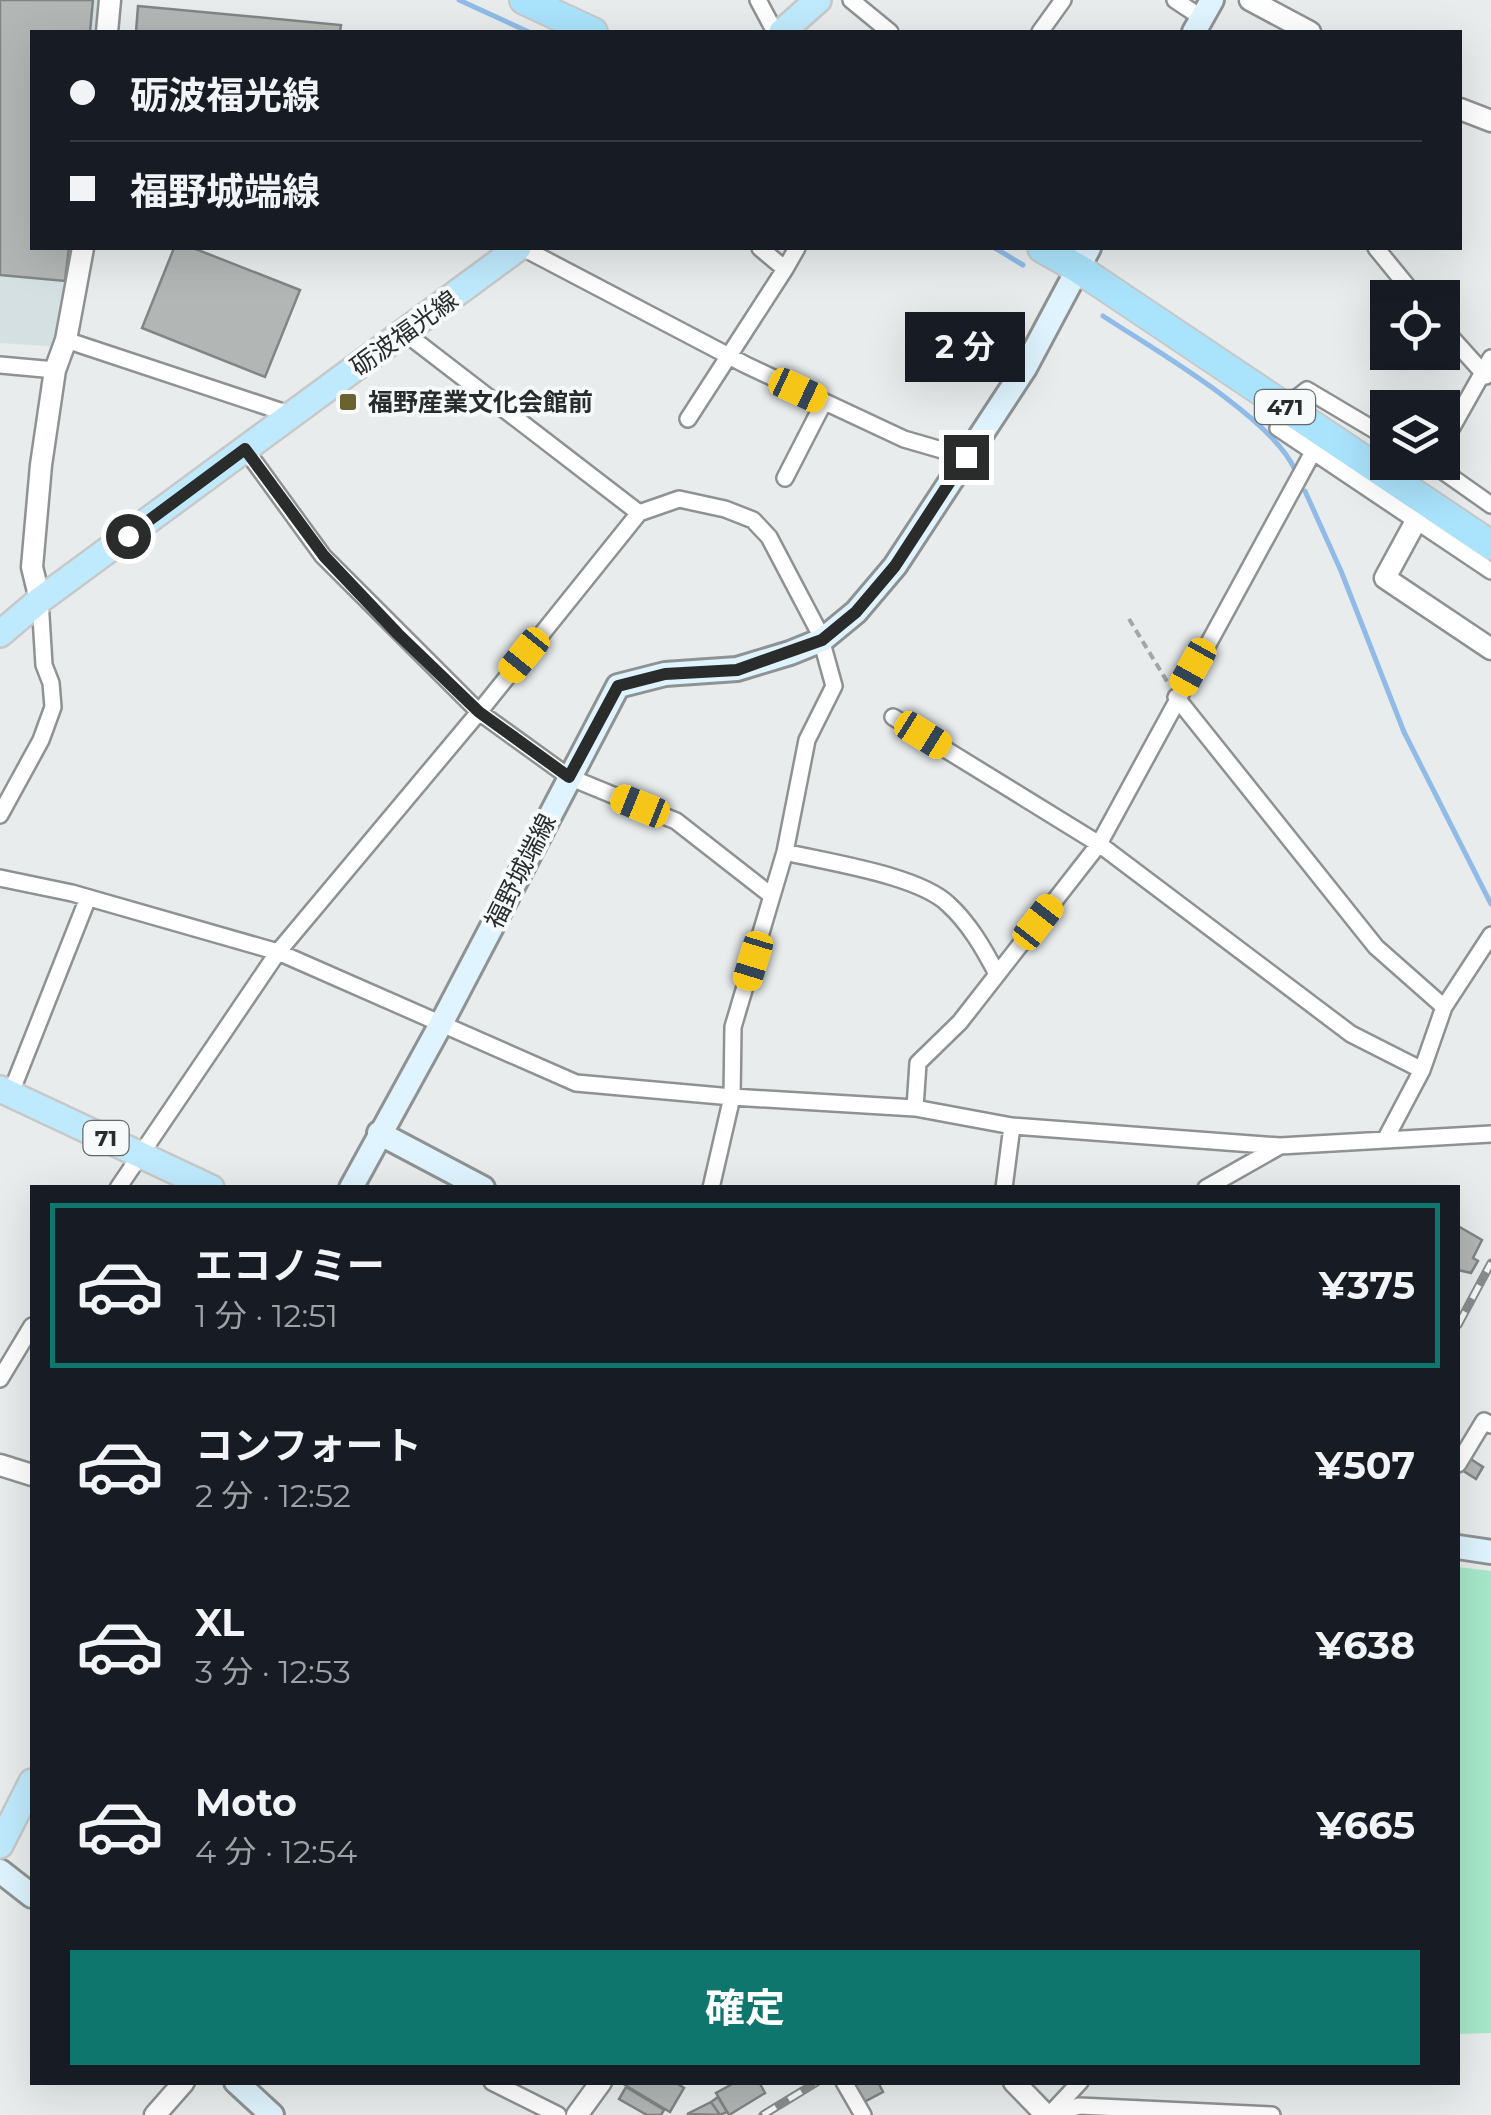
<!DOCTYPE html>
<html lang="ja">
<head>
<meta charset="utf-8">
<style>
	body { margin:0; font-family:Montserrat,"Noto Sans JP",sans-serif; background:#20242c; color:#f1f3f6; height:100vh; display:flex; flex-direction:column; font-size:38px; white-space:nowrap }
	* { box-sizing:border-box; margin:0 }
	p { font-size:32px; color:#9ea1a6 }
	.icon { flex:none; width:55px; height:55px; fill:none; stroke:currentColor; stroke-width:2; stroke-linecap:round; stroke-linejoin:round }
	.map { position:relative; flex:1; overflow:hidden }
	.details { position:absolute; left:30px; top:1185px; width:1430px; height:900px; display:flex; flex-direction:column; background:#171b24; border-radius:0px; box-shadow:0 10px 40px #0002 }
	.details>* { flex:none }
	.hud { position:absolute; left:30px; top:30px; width:1432px; height:220px; border-radius:0px; box-shadow:0 10px 40px #0002; display:grid; align-content:center; height:220px; padding:0 40px; background:#171b24 }
	.buttons { position:absolute; left:1370px; top:280px; display:grid; gap:20px }
	.buttons a { display:grid; place-items:center; width:90px; height:90px; border-radius:0px; background:#171b24; box-shadow:0 10px 40px #0002; font-size:50px }
	.end { position:absolute; width:45px; height:45px; margin:-22px; border:12px solid #2a2b2b; background:#fff; box-shadow:0 0 0 5px #fff }
	.from { border-radius:50% }
	.bubble { position:absolute; height:70px; border-radius:0px; background:#171b24; box-shadow:0 10px 40px #0002; font-size:32px; font-weight:700; line-height:70px; text-align:center }
	.car { position:absolute; width:30px; height:60px; margin:-30px -15px; border-radius:12px; box-shadow:0 0 8px 2px #0007; background:linear-gradient(#f5c518 24%,#345 0 40%,#f5c518 0 76%,#345 0 86%,#f5c518 0) }
	.hud b { display:flex; align-items:center; gap:35px; height:95px; font-size:38px }
	.hud b+b { border-top:2px solid #363941 }
	.hud i { width:25px; height:25px; background:#f1f3f6 }
	ul { padding:18px 0 0; list-style:none }
	li { display:flex; align-items:center; gap:30px; height:165px; margin:0 20px 15px; padding:0 20px; border:5px solid transparent; border-radius:0px }
	li div { flex:1 }
	li b { display:block; font-size:38px }
	li em { font-style:normal; font-weight:700 }
	li.active { border-color:#0f766e }
	li>.icon { width:90px; height:90px; stroke-width:1.5 }
	.button { display:flex; gap:20px; margin-top:auto; padding:20px 40px }
	.button a { flex:1; height:115px; border-radius:0px; background:#0f766e; color:#fff; font-size:40px; font-weight:700; line-height:115px; text-align:center }
	.map>svg:first-child { display:block }
	.built { fill:#d4e0e2 }
	.green { fill:#a7e8ca }
	.lines { fill:none; stroke-linecap:round; stroke-linejoin:round }
	.stream { stroke:#90bbe7; stroke-width:5 }
	.building { fill:#b2b6b5; stroke:#818584; stroke-width:2.5 }
	.minor-casing { stroke:#8f9293; stroke-width:20 }
	.tertiary-casing { stroke:#8f9293; stroke-width:25 }
	.secondary-casing { stroke:#8f9293; stroke-width:28 }
	.primary-casing { stroke:#c8c8c8; stroke-width:30 }
	.trunk-casing { stroke:#c8c8c8; stroke-width:32 }
	.path { stroke:#a3a6a6; stroke-width:4; stroke-dasharray:8 5; stroke-linecap:butt }
	.minor { stroke:#fff; stroke-width:15 }
	.tertiary { stroke:#fff; stroke-width:20 }
	.secondary { stroke:#dff4fe; stroke-width:22 }
	.primary { stroke:#bfeafd; stroke-width:25 }
	.trunk { stroke:#aae3fc; stroke-width:28 }
	.rail-casing { stroke:#8a8d8d; stroke-width:9 }
	.rail { stroke:#f6fafa; stroke-width:5; stroke-dasharray:15; stroke-linecap:butt }
	.route { stroke:#2a2b2b; stroke-width:12 }
	.poi-dot { fill:#6a622f; stroke:#f6fafa; stroke-width:4 }
	.labels { text-anchor:middle; dominant-baseline:central; stroke-width:8; stroke-linejoin:round; paint-order:stroke }
	.shield { fill:#f6fafa; stroke:#676969; stroke-width:2.5 }
	.shield-label { font-size:22px; font-weight:bold; fill:#2a2b2b }
	.street-label { font-size:25px; fill:#2a2b2b; stroke:#f6fafa }
	.poi-label { font-size:25px; font-weight:bold; fill:#2a2b2b; stroke:#f6fafa; text-anchor:start }
</style>
</head>
<body>
<div class="map">
<svg width="1491" height="2115" viewBox="0 0 1491 2115">
	<rect width="100%" height="100%" fill="#e8eced"/>
	<!-- built -->
	<path class="built" d="M0 0H100L96 32H32V248H73L62 347 0 343Z"/>
	<!-- green -->
	<path class="green" d="M1458 1567 1491 1571V2033L1458 2034Z"/>
	<g class="lines">
		<!-- stream -->
		<path class="stream" d="M459 0 529 32
			M995 248 1023 265
			M1103 316C1153 349 1272 417 1295 470
			M1305 491 1341 571 1404 732 1491 904"/>
	</g>
	<!-- building -->
	<path class="building" d="M0 0H93L90 32H32V248H69L65 281 0 275Z
		M138 6 341 25 340 32H136Z
		M174 248H193L300 290 265 377 142 328Z
		M1458 1226 1482 1240 1473 1258 1478 1261 1471 1273 1458 1270Z
		M1469 1458 1483 1467 1476 1479 1462 1470Z
		M627 2082H675L684 2088 670 2112 625 2085Z
		M736 2082H759L765 2093 729 2115 716 2093Z
		M851 2082H878L883 2092 862 2103Z
		M626 2087 664 2110 661 2115H647L619 2099Z
		M718 2097 727 2112 720 2115 711 2102Z
		M711 2102 720 2115 687 2114Z"/>
	<g class="lines">
		<defs>
			<path id="minor" d="M758 0 775 32
				M851 0 890 32
				M1175 0 1202 18
				M1040 32 1063 0
				M523 248 746 365 904 439 966 457
				M760 248 785 269 797 248
				M1376 248 1417 298
				M1442 327 1486 376
				M405 333 639 513
				M66 340 292 415
				M0 365 55 370
				M688 419 785 269
				M1388 438 1307 390 1285 407 1278 428 1491 571
				M1442 445 1491 358
				M245 449 323 556 479 712 569 777 676 821 772 896
				M1430 462 1491 505
				M785 478 824 402
				M1176 697 1376 947 1444 1007
				M893 717 1099 844 1351 1034 1422 1070
				M0 815 41 740 53 707 51 683 44 665 40 600
				M785 852C826 862 918 875 948 904 969 923 984 949 997 974
				M0 878 72 893 278 952 576 1083 732 1097 915 1108 1012 1126 1280 1146 1491 1134
				M10 1095 88 898
				M915 1108 918 1063 960 1022 1099 844 1313 452
				M1385 1140 1422 1070 1444 1007 1491 935
				M118 1188 278 952 479 712 639 513 679 499 725 509 753 520 769 537 819 632 834 686 807 740 785 852 733 1027 732 1097 711 1188
				M1004 1188 1012 1126
				M1206 1188 1280 1146
				M0 1379 32 1326
				M1458 1464 1484 1421 1491 1425
				M492 2082 558 2115
				M844 2082 863 2115
				M1052 2112 1080 2082
				M1051 2115 1079 2106 1272 2115"/>
			<path id="tertiary" d="M1250 0 1310 32
				M107 32 110 0
				M1460 109 1491 121
				M1416 521 1385 578 1491 649
				M40 600 32 567 41 465 55 370 66 340 83 248
				M0 1465 32 1475
				M1014 2082 1046 2115
				M155 2115 184 2082
				M577 2115 601 2082"/>
			<path id="secondary" d="M1194 32 1212 0
				M379 1133 483 1188
				M351 1188 441 1024 618 686 665 674 737 669 790 653 822 640 856 612 895 566 1025 368 1089 248
				M1458 1547 1491 1552
				M0 1871 32 1896
				M236 2082 272 2115"/>
			<path id="primary" d="M782 32 818 0
				M0 634 40 600 518 248
				M0 1089 211 1188
				M0 1845 32 1782"/>
			<path id="trunk" d="M524 0 593 32
				M1042 248 1079 269 1491 545"/>
		</defs>
		<!-- minor casing -->
		<use href="#minor" class="minor-casing"/>
		<!-- tertiary casing -->
		<use href="#tertiary" class="tertiary-casing"/>
		<!-- secondary casing -->
		<use href="#secondary" class="secondary-casing"/>
		<!-- primary casing -->
		<use href="#primary" class="primary-casing"/>
		<!-- trunk casing -->
		<use href="#trunk" class="trunk-casing"/>
		<!-- path -->
		<path class="path" d="M1129 619 1168 683"/>
		<!-- minor -->
		<use href="#minor" class="minor"/>
		<!-- tertiary -->
		<use href="#tertiary" class="tertiary"/>
		<!-- secondary -->
		<use href="#secondary" class="secondary"/>
		<!-- primary -->
		<use href="#primary" class="primary"/>
		<!-- trunk -->
		<use href="#trunk" class="trunk"/>
		<defs>
			<path id="rail" d="M1458 1325 1491 1263
				M763 2115 817 2082"/>
		</defs>
		<!-- rail casing -->
		<use href="#rail" class="rail-casing"/>
		<!-- rail -->
		<use href="#rail" class="rail"/>
	</g>
	<g class="lines">
		<!-- route -->
		<path class="route" d="M128 536 245 449 324 556 398 634 479 712 569 777 618 686 665 674 737 670 822 640 856 612 895 566 966 457"/>
	</g>
	<!-- markers -->
	<rect class="poi-dot" x="338" y="392" width="20" height="20" rx="5"/>
	<g class="labels">
		<!-- shield labels -->
		<g class="shield">
			<rect x="1255" y="390" width="60" height="34" rx="8"/>
			<rect x="83.5" y="1121" width="45" height="34" rx="8"/>
		</g>
		<g class="shield-label">
			<text x="1285" y="407">471</text>
			<text x="106" y="1138">71</text>
		</g>
		<!-- street labels -->
		<g class="street-label">
			<text transform="translate(404 333) rotate(-36)">砺波福光線</text>
			<text transform="translate(520 871) rotate(-63)">福野城端線</text>
		</g>
		<!-- poi labels -->
		<g class="poi-label">
			<text x="368" y="402">福野産業文化会館前</text>
		</g>
	</g>
</svg>
<div class="buttons">
<a><svg class="icon" aria-label="locate" viewBox="0 0 24 24"><circle cx="12" cy="12" r="6"/><path d="M12 2v4M12 18v4M2 12h4M18 12h4"/></svg></a>
<a><svg class="icon" aria-label="layers" viewBox="0 0 24 24"><path d="M12 4l9 5-9 5-9-5zM3 14l9 5 9-5"/></svg></a>
</div>
<i class="end from" style="left:128px;top:536px"></i>
<i class="end" style="left:966px;top:457px"></i>
<div class="bubble" style="left:905px;top:312px;width:120px">2 分</div>
<i class="car" style="left:798px;top:390px;rotate:115deg"></i>
<i class="car" style="left:524px;top:655px;rotate:219deg"></i>
<i class="car" style="left:1193px;top:667px;rotate:209deg"></i>
<i class="car" style="left:923px;top:735px;rotate:122deg"></i>
<i class="car" style="left:640px;top:806px;rotate:292deg"></i>
<i class="car" style="left:1038px;top:922px;rotate:38deg"></i>
<i class="car" style="left:753px;top:961px;rotate:197deg"></i>
<div class="hud">
<b><i class="from"></i>砺波福光線</b>
<b><i></i>福野城端線</b>
</div>
<section class="details">
<ul>
<li class="active"><svg class="icon" aria-label="car" viewBox="0 0 24 24"><path d="M5 17H2v-5l4-1 3-4h7l3 4 3 1v5h-3M9 17h6M6 11h13"/><circle cx="7" cy="17" r="2"/><circle cx="17" cy="17" r="2"/></svg><div><b>エコノミー</b><p>1 分 · 12:51</p></div><em>¥375</em></li>
<li><svg class="icon" aria-label="car" viewBox="0 0 24 24"><path d="M5 17H2v-5l4-1 3-4h7l3 4 3 1v5h-3M9 17h6M6 11h13"/><circle cx="7" cy="17" r="2"/><circle cx="17" cy="17" r="2"/></svg><div><b>コンフォート</b><p>2 分 · 12:52</p></div><em>¥507</em></li>
<li><svg class="icon" aria-label="car" viewBox="0 0 24 24"><path d="M5 17H2v-5l4-1 3-4h7l3 4 3 1v5h-3M9 17h6M6 11h13"/><circle cx="7" cy="17" r="2"/><circle cx="17" cy="17" r="2"/></svg><div><b>XL</b><p>3 分 · 12:53</p></div><em>¥638</em></li>
<li><svg class="icon" aria-label="car" viewBox="0 0 24 24"><path d="M5 17H2v-5l4-1 3-4h7l3 4 3 1v5h-3M9 17h6M6 11h13"/><circle cx="7" cy="17" r="2"/><circle cx="17" cy="17" r="2"/></svg><div><b>Moto</b><p>4 分 · 12:54</p></div><em>¥665</em></li>
</ul>
<div class="button"><a>確定</a></div>
</section>
</div>
</body>
</html>
